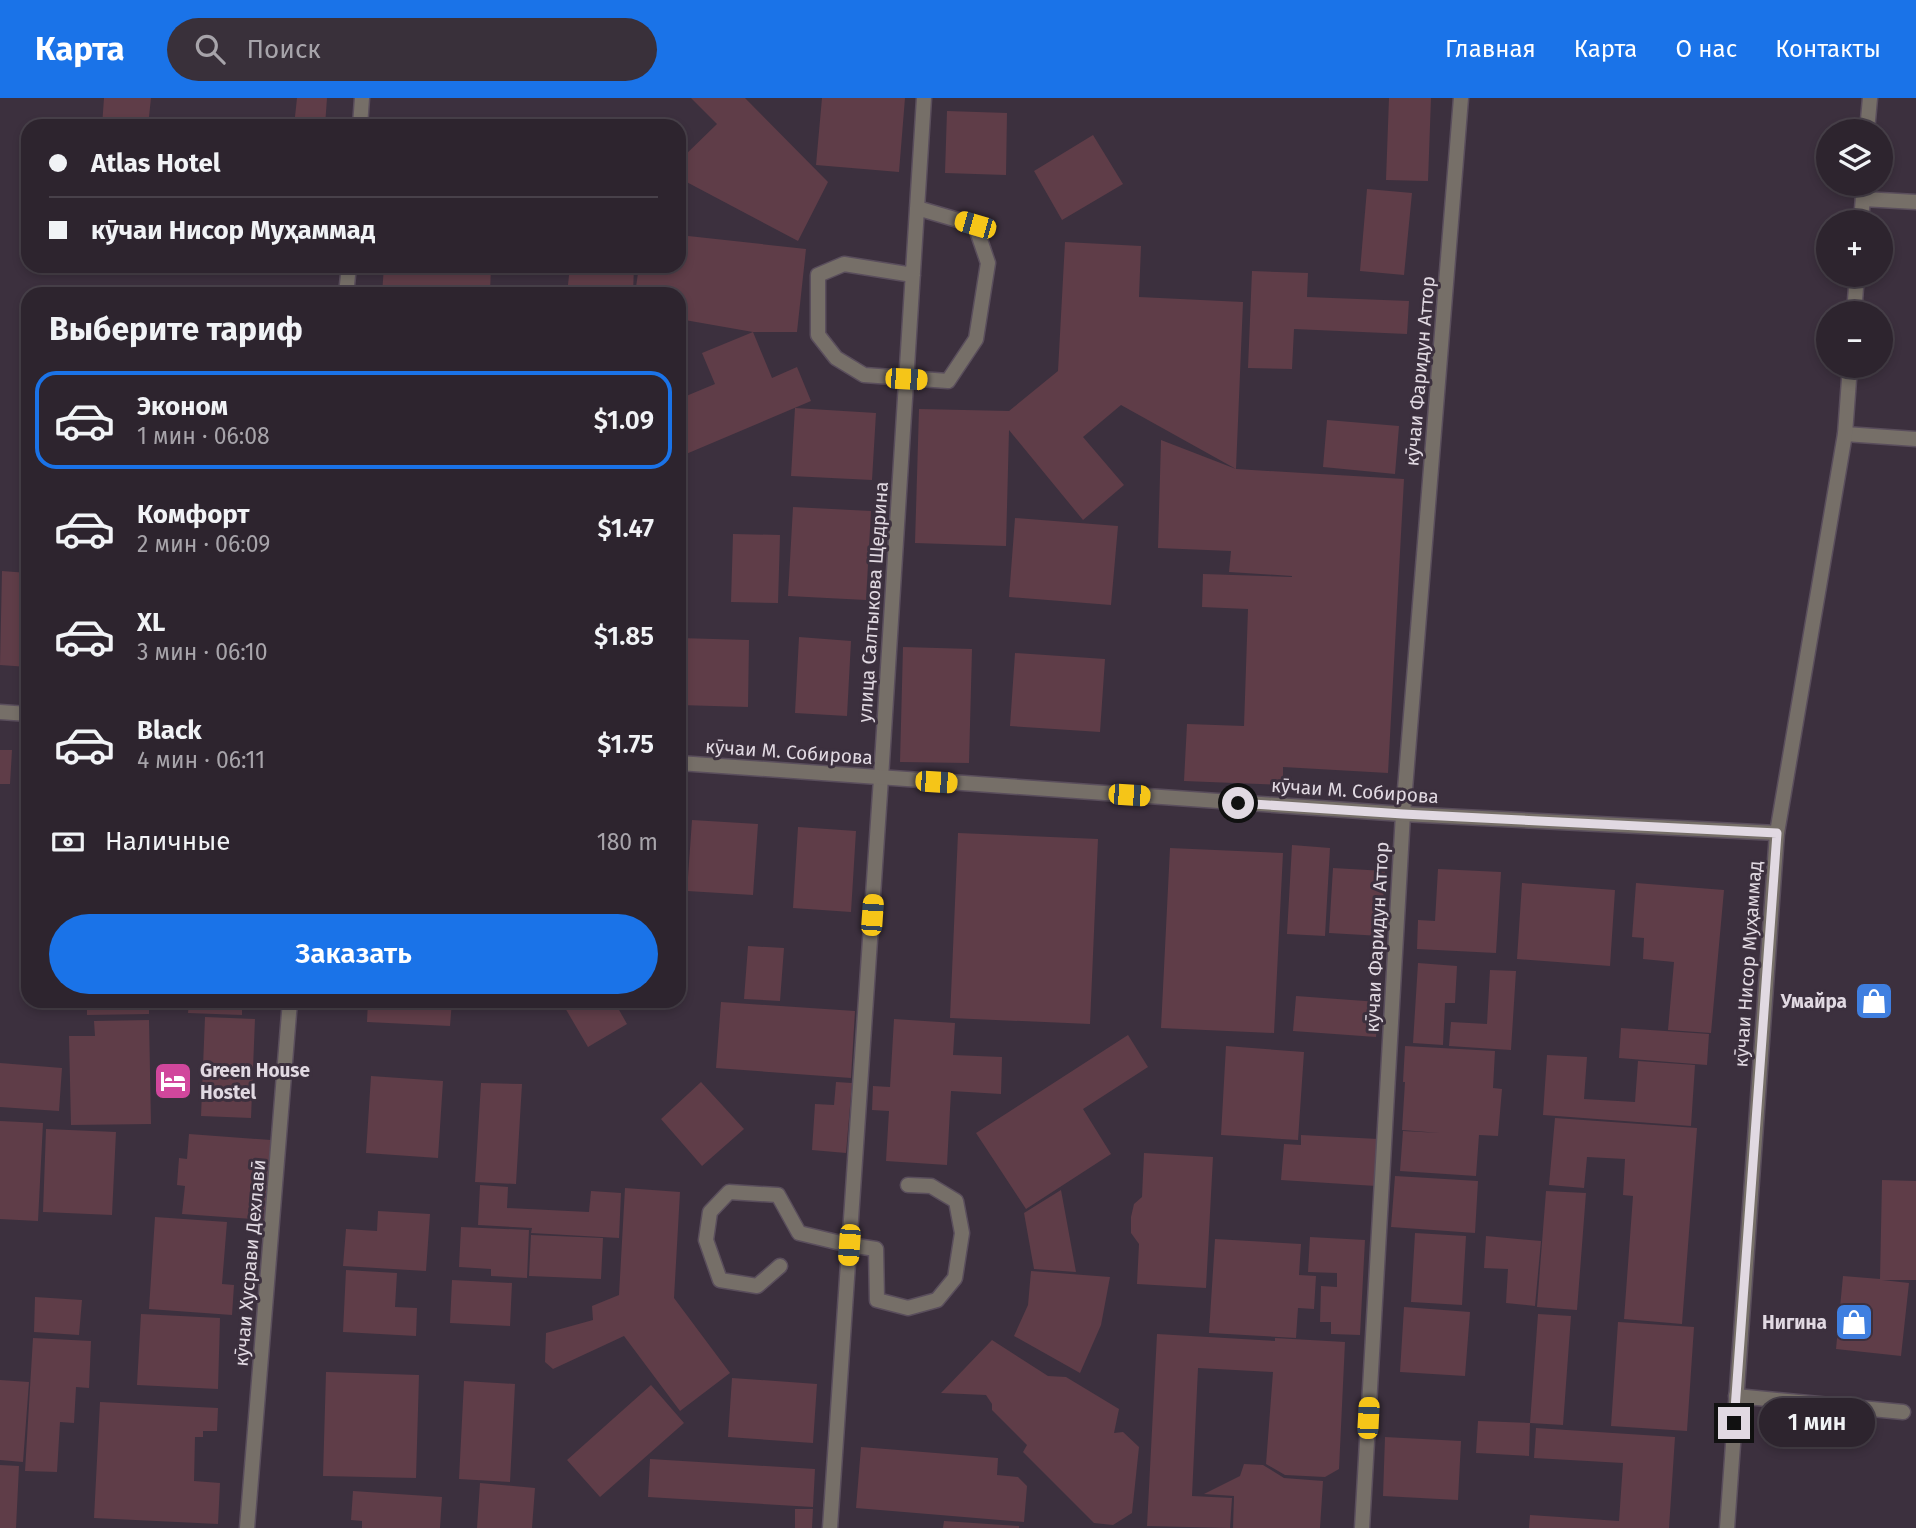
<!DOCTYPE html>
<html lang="ru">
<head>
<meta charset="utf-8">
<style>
	body { margin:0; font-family:"Fira Sans",sans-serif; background:#39303a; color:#f1f3f6; height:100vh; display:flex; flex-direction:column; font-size:26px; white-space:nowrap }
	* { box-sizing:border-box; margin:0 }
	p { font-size:23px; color:#a7a4aa }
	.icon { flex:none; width:38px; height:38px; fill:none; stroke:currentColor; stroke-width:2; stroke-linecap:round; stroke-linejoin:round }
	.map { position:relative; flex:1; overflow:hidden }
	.side { position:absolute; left:21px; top:189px; width:665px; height:721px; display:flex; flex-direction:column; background:#2d242e; border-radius:21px; box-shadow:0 4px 10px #0003,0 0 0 2px #48414a }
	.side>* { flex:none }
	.banner { position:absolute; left:21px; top:21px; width:665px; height:154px; border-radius:21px; box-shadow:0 4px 10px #0003,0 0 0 2px #48414a; display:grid; align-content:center; height:154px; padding:0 28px; background:#2d242e }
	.tools { position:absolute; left:1816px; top:21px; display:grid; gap:14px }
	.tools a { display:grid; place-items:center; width:77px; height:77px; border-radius:50%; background:#2d242e; box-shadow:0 4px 10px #0003,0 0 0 2px #48414a; font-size:35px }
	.end { position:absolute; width:32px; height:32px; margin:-16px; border:9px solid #e1d9e2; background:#111; box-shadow:0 0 0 4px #111 }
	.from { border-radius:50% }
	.bubble { position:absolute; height:49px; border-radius:24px; background:#2d242e; box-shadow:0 4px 10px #0003,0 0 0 2px #48414a; font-size:23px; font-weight:600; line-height:49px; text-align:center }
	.car { position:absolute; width:21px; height:42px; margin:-21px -10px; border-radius:9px; box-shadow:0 0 5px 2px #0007; background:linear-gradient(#f5c518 24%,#345 0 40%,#f5c518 0 76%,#345 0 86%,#f5c518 0) }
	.banner b { display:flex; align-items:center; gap:24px; height:66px; font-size:26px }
	.banner b+b { border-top:2px solid #48414a }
	.banner i { width:18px; height:18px; background:#f1f3f6 }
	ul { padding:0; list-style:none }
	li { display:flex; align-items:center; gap:21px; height:98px; margin:0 14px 10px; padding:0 14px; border:4px solid transparent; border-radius:21px }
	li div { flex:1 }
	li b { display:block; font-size:26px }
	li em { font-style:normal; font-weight:600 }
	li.active { border-color:#1a73e8 }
	li>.icon { width:63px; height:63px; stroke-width:1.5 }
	h2 { padding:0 28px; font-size:32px; line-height:84px }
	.pay { display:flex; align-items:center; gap:18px; height:77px; padding:0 28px; font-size:26px }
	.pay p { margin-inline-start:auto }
	.primary-button { display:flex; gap:14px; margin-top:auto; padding:14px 28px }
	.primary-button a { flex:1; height:80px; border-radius:42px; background:#1a73e8; color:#fff; font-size:28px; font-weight:600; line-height:80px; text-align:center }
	header { display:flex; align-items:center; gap:42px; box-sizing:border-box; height:98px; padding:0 35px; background:#1a73e8; color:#fff }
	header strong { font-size:33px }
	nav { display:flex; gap:38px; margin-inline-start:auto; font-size:24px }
	.search { width:490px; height:63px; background:#39303a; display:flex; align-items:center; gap:18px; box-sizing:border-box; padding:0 24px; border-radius:38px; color:#a7a4aa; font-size:26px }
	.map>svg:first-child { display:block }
	.building { fill:#5f3d48 }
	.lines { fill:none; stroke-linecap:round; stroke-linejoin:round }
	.service-casing { stroke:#5a4e5c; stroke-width:17 }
	.minor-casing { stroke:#5a4e5c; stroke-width:17 }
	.tertiary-casing { stroke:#5a4e5c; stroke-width:17 }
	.service { stroke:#766f68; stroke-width:14 }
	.minor { stroke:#766f68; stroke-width:14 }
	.tertiary { stroke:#766f68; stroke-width:14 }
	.route { stroke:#e1d9e2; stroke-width:9 }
	.labels { text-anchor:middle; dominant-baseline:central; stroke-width:6; stroke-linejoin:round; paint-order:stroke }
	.street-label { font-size:19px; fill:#e1d9e2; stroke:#3c303e }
	.poi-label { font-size:19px; font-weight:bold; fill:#e1d9e2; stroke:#3c303e; text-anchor:end }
</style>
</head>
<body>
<header>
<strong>Карта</strong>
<div class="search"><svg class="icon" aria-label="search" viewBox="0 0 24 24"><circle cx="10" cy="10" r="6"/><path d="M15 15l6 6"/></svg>Поиск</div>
<nav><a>Главная</a><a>Карта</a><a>О нас</a><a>Контакты</a></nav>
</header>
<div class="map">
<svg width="1916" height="1430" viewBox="0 0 1916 1430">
	<rect width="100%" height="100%" fill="#3c303e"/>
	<!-- building -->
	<path class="building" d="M104 0H151L148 28H102Z
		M297 0H327L325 28H294Z
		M691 0H745L828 84 798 143 679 80V63L717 26Z
		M822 0H905L899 74 816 67Z
		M1389 0H1431L1428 83 1386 82Z
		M947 13 1007 15 1006 77 945 75Z
		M1093 37 1123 86 1062 122 1034 73Z
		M1367 91 1412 95 1404 177 1360 173Z
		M679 137 806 151 797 234H753L679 221V196H635L639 168H679Z
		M1065 144 1141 148 1139 199 1243 204 1236 371 1121 307 1083 339 1124 387 1083 422 1009 332 1006 448 915 445 919 311 1009 313 1058 273Z
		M384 168H491L490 196H382Z
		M570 168H634L633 196H567Z
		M1252 173 1308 175 1307 199 1409 203 1407 236 1294 231 1292 271 1248 270Z
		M753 234 772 280 797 269 811 303 679 359V301L715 286 702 255Z
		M795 310 876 315 872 382 791 378Z
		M1327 322 1399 328 1395 376 1323 369Z
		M1161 342 1236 371 1404 381 1388 675 1283 669V687L1184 683 1187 626 1244 628 1248 511 1202 509 1203 476 1292 479V478L1229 474 1231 453 1158 450Z
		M793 409 871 413 866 502 788 498Z
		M1015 420 1118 428 1111 507 1009 499Z
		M733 436 780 437 778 505 731 504Z
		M2 473 28 475V569L0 567Z
		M799 539 851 543 847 618 795 615Z
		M679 540 749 542 748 609 679 607Z
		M903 549 972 551 969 665 900 664Z
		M1015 555 1105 561 1100 634 1010 628Z
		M0 652H12L10 686H0Z
		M692 722 758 726 753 797 687 793Z
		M798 729 856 733 851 814 793 810Z
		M958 735 1098 741 1090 926 950 920Z
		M1292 747 1330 750 1325 838 1287 836Z
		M1170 750 1283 755 1274 935 1161 930Z
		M1333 770 1385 773 1381 838 1329 835Z
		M1438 771 1501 774 1496 855 1417 851 1418 822 1435 823Z
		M1522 785 1615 792 1610 868 1517 861Z
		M1636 785 1724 792 1711 935 1668 932 1674 864 1643 861 1644 840 1632 839Z
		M748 848 784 850 780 903 744 901Z
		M1418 865 1457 868 1455 905H1445L1443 947 1413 945Z
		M1490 872 1516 873 1511 952 1449 948 1451 924 1487 926Z
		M1296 898 1379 904 1376 939 1293 933Z
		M87 903H149V916L87 917Z
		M189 903H242V917L188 915Z
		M368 903H452L450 928 367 924Z
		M561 903H614L627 926 588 949Z
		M721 904 855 913 851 980 716 970Z
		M205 919 255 921 251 1020 201 1018Z
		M894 921 955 925 953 957 1002 959 1001 996 951 993 947 1067 886 1063 889 1013 872 1012 873 988 890 989Z
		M149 922 151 1026 71 1027 69 938H95L94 923Z
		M1621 930 1709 936 1707 967 1619 960Z
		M1128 937 1148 969 1083 1011 1111 1056 1026 1111 976 1035Z
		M1226 948 1304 954 1298 1042 1221 1037Z
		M1405 948 1495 953 1493 990 1502 991 1498 1038 1479 1037 1476 1078 1400 1073 1403 1033 1440 1035 1402 1032 1405 984H1403Z
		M1547 957 1587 959 1584 1001 1635 1004 1638 963 1695 967 1691 1028 1543 1017Z
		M0 965 62 970 59 1013 0 1009Z
		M371 978 443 983 438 1060 366 1055Z
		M701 984 744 1031 702 1068 661 1021Z
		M836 984 852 985 846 1055 812 1052 815 1006 834 1007Z
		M481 985 522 986 516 1086 475 1084Z
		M1555 1020 1697 1030 1682 1226 1624 1221 1633 1098 1623 1097 1625 1061 1587 1059 1584 1090 1549 1087Z
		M0 1023 43 1025 38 1123 0 1121Z
		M46 1031 116 1034 112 1117 43 1114Z
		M189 1036 271 1042 265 1122 182 1116 185 1088 177 1087 179 1060 187 1061Z
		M1301 1037 1378 1041 1376 1088 1281 1082 1284 1046 1301 1047Z
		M1144 1055 1213 1059 1206 1190 1137 1186 1139 1146 1131 1135V1119L1134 1106 1142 1099Z
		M1395 1078 1478 1083 1475 1135 1391 1129Z
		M1882 1082 1916 1083V1182H1882L1909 1185 1901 1258 1836 1251 1843 1178 1880 1181Z
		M480 1087 508 1089 507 1110 589 1114 591 1093 621 1095 619 1140 531 1135 532 1130 478 1127Z
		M625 1090 680 1094 674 1200 730 1275 680 1313 624 1238 553 1271 545 1264 546 1235 593 1222 592 1208 619 1197Z
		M1061 1092 1076 1174 1034 1171 1024 1115Z
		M1546 1093 1586 1095 1577 1212 1537 1209Z
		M378 1113 430 1116 426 1173 343 1168 346 1131 377 1133Z
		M155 1119 227 1124 222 1186 234 1187 232 1217 149 1211Z
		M461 1129 529 1132 527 1180 491 1178V1171L459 1169Z
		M1415 1135 1466 1138 1462 1207 1411 1204Z
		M531 1137 603 1140 601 1181 529 1178Z
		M1486 1138 1541 1143 1535 1208 1506 1205 1508 1171 1484 1170Z
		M1310 1139 1365 1142 1360 1237 1331 1236V1224H1320L1321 1188 1337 1189V1175L1308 1174Z
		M1215 1141 1301 1146 1299 1177 1316 1178 1314 1211 1298 1210 1296 1240 1209 1235Z
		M346 1172 397 1175 395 1209 417 1210 416 1238 343 1234Z
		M1031 1173 1110 1179 1101 1227 1080 1275 1014 1238 1028 1207Z
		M452 1182 512 1185 510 1228 450 1225Z
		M35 1199 82 1202 79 1237 34 1234Z
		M1404 1209 1470 1214 1465 1278 1400 1274Z
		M141 1216 220 1220 218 1291 137 1287Z
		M1538 1216 1571 1218 1563 1327 1530 1325Z
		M1618 1224 1694 1229 1687 1333 1611 1328Z
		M1157 1236 1275 1243V1240L1345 1244 1339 1371 1325 1379 1285 1377 1266 1366 1273 1274 1198 1270 1192 1398 1232 1400 1230 1430 1147 1428Z
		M33 1240 91 1243 89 1290 76 1289 74 1325 60 1324 57 1374 25 1373Z
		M992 1242 1048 1278 1066 1279 1119 1311 1114 1335 1123 1334 1139 1349 1132 1415 1113 1427 1094 1425 1023 1354 1027 1347 992 1312V1306L986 1297 941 1295Z
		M326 1274 419 1277 416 1380 323 1378Z
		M732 1280 817 1286 813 1345 728 1339Z
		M0 1282 29 1284 23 1364 0 1362Z
		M464 1283 515 1286 510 1384 459 1381Z
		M651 1287 684 1325 600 1399 567 1362Z
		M100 1304 218 1310 217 1333H203V1339H195L194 1383 220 1385 218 1426 94 1420Z
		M1478 1323 1530 1325 1529 1358 1476 1355Z
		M1536 1330 1675 1339 1669 1430H1529L1530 1417 1619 1423 1623 1365 1534 1360Z
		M1385 1339 1461 1343 1458 1402 1383 1398Z
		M861 1349 998 1360 997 1377 1018 1379 1027 1388 1024 1424 856 1410Z
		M650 1361 815 1371 813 1409 648 1399Z
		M1244 1366 1263 1367 1284 1380 1323 1383 1320 1430H1233L1234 1398 1204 1396 1240 1378Z
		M0 1367 19 1368 16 1430H0Z
		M480 1385 535 1390 532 1430H477Z
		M353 1393 442 1399 440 1430H362V1423L351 1422Z
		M795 1411H813L812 1430H795Z
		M944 1423 1019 1428V1430H943Z"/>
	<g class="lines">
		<defs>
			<path id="service" d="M1863 101 1916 104
				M913 177 844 166 818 177V237L836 260 864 277 948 283 976 241 988 165 975 127 917 110
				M1845 336 1916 341
				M780 1168 757 1188 720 1182 706 1142 710 1114 729 1094 778 1097 799 1135 849 1147 876 1151 877 1202 908 1210 937 1202 955 1180 962 1135 956 1103 931 1088 908 1087
				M1736 1298 1903 1314
				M830 1430 881 680 924 0
				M1362 1430 1403 716 1461 0"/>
			<path id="minor" d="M360 28 362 0
				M346 196 349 168
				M0 614 28 616
				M679 665 1403 716 1777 735
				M247 1430 290 903"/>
			<path id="tertiary" d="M1867 33 1870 0
				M1861 124 1864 86
				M1854 215 1857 177
				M1727 1430 1777 735 1845 336 1850 268"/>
		</defs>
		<!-- service casing -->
		<use href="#service" class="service-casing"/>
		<!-- minor casing -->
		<use href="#minor" class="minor-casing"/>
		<!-- tertiary casing -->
		<use href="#tertiary" class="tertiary-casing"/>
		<!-- service -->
		<use href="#service" class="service"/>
		<!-- minor -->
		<use href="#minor" class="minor"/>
		<!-- tertiary -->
		<use href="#tertiary" class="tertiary"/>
	</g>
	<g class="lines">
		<!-- route -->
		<path class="route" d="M1238 705 1403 716 1777 735 1734 1325"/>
	</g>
	<!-- icons -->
	<defs>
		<symbol id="shop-square" viewBox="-11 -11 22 22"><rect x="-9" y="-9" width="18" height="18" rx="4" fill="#3f7fe0" stroke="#3c303e"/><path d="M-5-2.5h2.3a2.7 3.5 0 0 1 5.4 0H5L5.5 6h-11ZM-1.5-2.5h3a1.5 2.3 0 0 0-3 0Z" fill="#fff"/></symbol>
		<symbol id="hotel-square" viewBox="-11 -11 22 22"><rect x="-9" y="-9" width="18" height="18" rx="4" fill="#d1479c" stroke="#3c303e"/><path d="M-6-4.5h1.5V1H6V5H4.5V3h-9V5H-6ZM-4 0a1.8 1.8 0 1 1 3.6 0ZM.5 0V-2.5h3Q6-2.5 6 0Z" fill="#fff"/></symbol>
	</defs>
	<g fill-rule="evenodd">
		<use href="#shop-square" x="1852" y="881" width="44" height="44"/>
		<use href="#hotel-square" x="151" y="961" width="44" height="44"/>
		<use href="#shop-square" x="1832" y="1202" width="44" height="44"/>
	</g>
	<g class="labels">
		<!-- street labels -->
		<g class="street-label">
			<text transform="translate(1420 273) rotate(-85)">кӯчаи Фаридун Аттор</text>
			<text transform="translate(873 504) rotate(-86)">улица Салтыкова Щедрина</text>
			<text transform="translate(789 654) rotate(4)">кӯчаи М. Собирова</text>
			<text transform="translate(1355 693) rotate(4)">кӯчаи М. Собирова</text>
			<text transform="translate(1377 839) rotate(-87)">кӯчаи Фаридун Аттор</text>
			<text transform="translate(1748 866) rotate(-86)">кӯчаи Нисор Муҳаммад</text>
			<text transform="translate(250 1165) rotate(-85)">кӯчаи Хусрави Дехлавӣ</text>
		</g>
		<!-- poi labels -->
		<g class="poi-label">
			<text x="1847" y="903">Умайра</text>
			<text x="200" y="972" text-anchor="start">Green House<tspan x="200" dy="22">Hostel</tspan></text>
			<text x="1827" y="1224">Нигина</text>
		</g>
	</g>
</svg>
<div class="tools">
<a><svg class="icon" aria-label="layers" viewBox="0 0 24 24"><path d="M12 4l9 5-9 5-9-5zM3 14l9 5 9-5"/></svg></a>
<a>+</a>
<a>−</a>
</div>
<i class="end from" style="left:1238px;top:705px"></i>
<i class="end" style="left:1734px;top:1325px"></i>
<div class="bubble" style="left:1759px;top:1300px;width:116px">1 мин</div>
<i class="car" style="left:975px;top:127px;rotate:286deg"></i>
<i class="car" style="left:906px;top:281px;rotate:93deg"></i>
<i class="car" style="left:936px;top:684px;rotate:94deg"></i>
<i class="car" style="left:1129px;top:697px;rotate:94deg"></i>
<i class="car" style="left:872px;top:817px;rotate:4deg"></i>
<i class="car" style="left:849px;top:1147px;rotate:184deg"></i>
<i class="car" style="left:1368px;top:1320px;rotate:3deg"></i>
<div class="banner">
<b><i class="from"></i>Atlas Hotel</b>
<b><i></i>кӯчаи Нисор Муҳаммад</b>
</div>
<section class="side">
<h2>Выберите тариф</h2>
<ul>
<li class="active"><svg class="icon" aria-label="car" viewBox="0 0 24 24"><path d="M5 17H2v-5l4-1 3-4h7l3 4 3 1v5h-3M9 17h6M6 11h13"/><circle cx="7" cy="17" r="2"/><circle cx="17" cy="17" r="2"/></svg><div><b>Эконом</b><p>1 мин · 06:08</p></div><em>$1.09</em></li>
<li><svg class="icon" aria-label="car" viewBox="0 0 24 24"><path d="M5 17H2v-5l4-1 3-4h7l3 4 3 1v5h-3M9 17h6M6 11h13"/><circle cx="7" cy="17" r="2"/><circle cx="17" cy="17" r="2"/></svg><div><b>Комфорт</b><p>2 мин · 06:09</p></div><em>$1.47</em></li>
<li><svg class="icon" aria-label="car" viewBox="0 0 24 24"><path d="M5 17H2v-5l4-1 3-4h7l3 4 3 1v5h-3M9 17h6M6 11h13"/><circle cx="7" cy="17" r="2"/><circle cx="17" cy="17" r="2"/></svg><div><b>XL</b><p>3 мин · 06:10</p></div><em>$1.85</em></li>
<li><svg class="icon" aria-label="car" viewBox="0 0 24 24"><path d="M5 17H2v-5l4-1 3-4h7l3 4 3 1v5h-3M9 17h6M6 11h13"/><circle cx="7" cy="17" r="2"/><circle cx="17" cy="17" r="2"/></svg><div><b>Black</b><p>4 мин · 06:11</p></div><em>$1.75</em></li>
</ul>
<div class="pay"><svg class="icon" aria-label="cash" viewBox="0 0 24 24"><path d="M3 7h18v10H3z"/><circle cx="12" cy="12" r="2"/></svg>Наличные<p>180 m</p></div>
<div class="primary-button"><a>Заказать</a></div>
</section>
</div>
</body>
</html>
